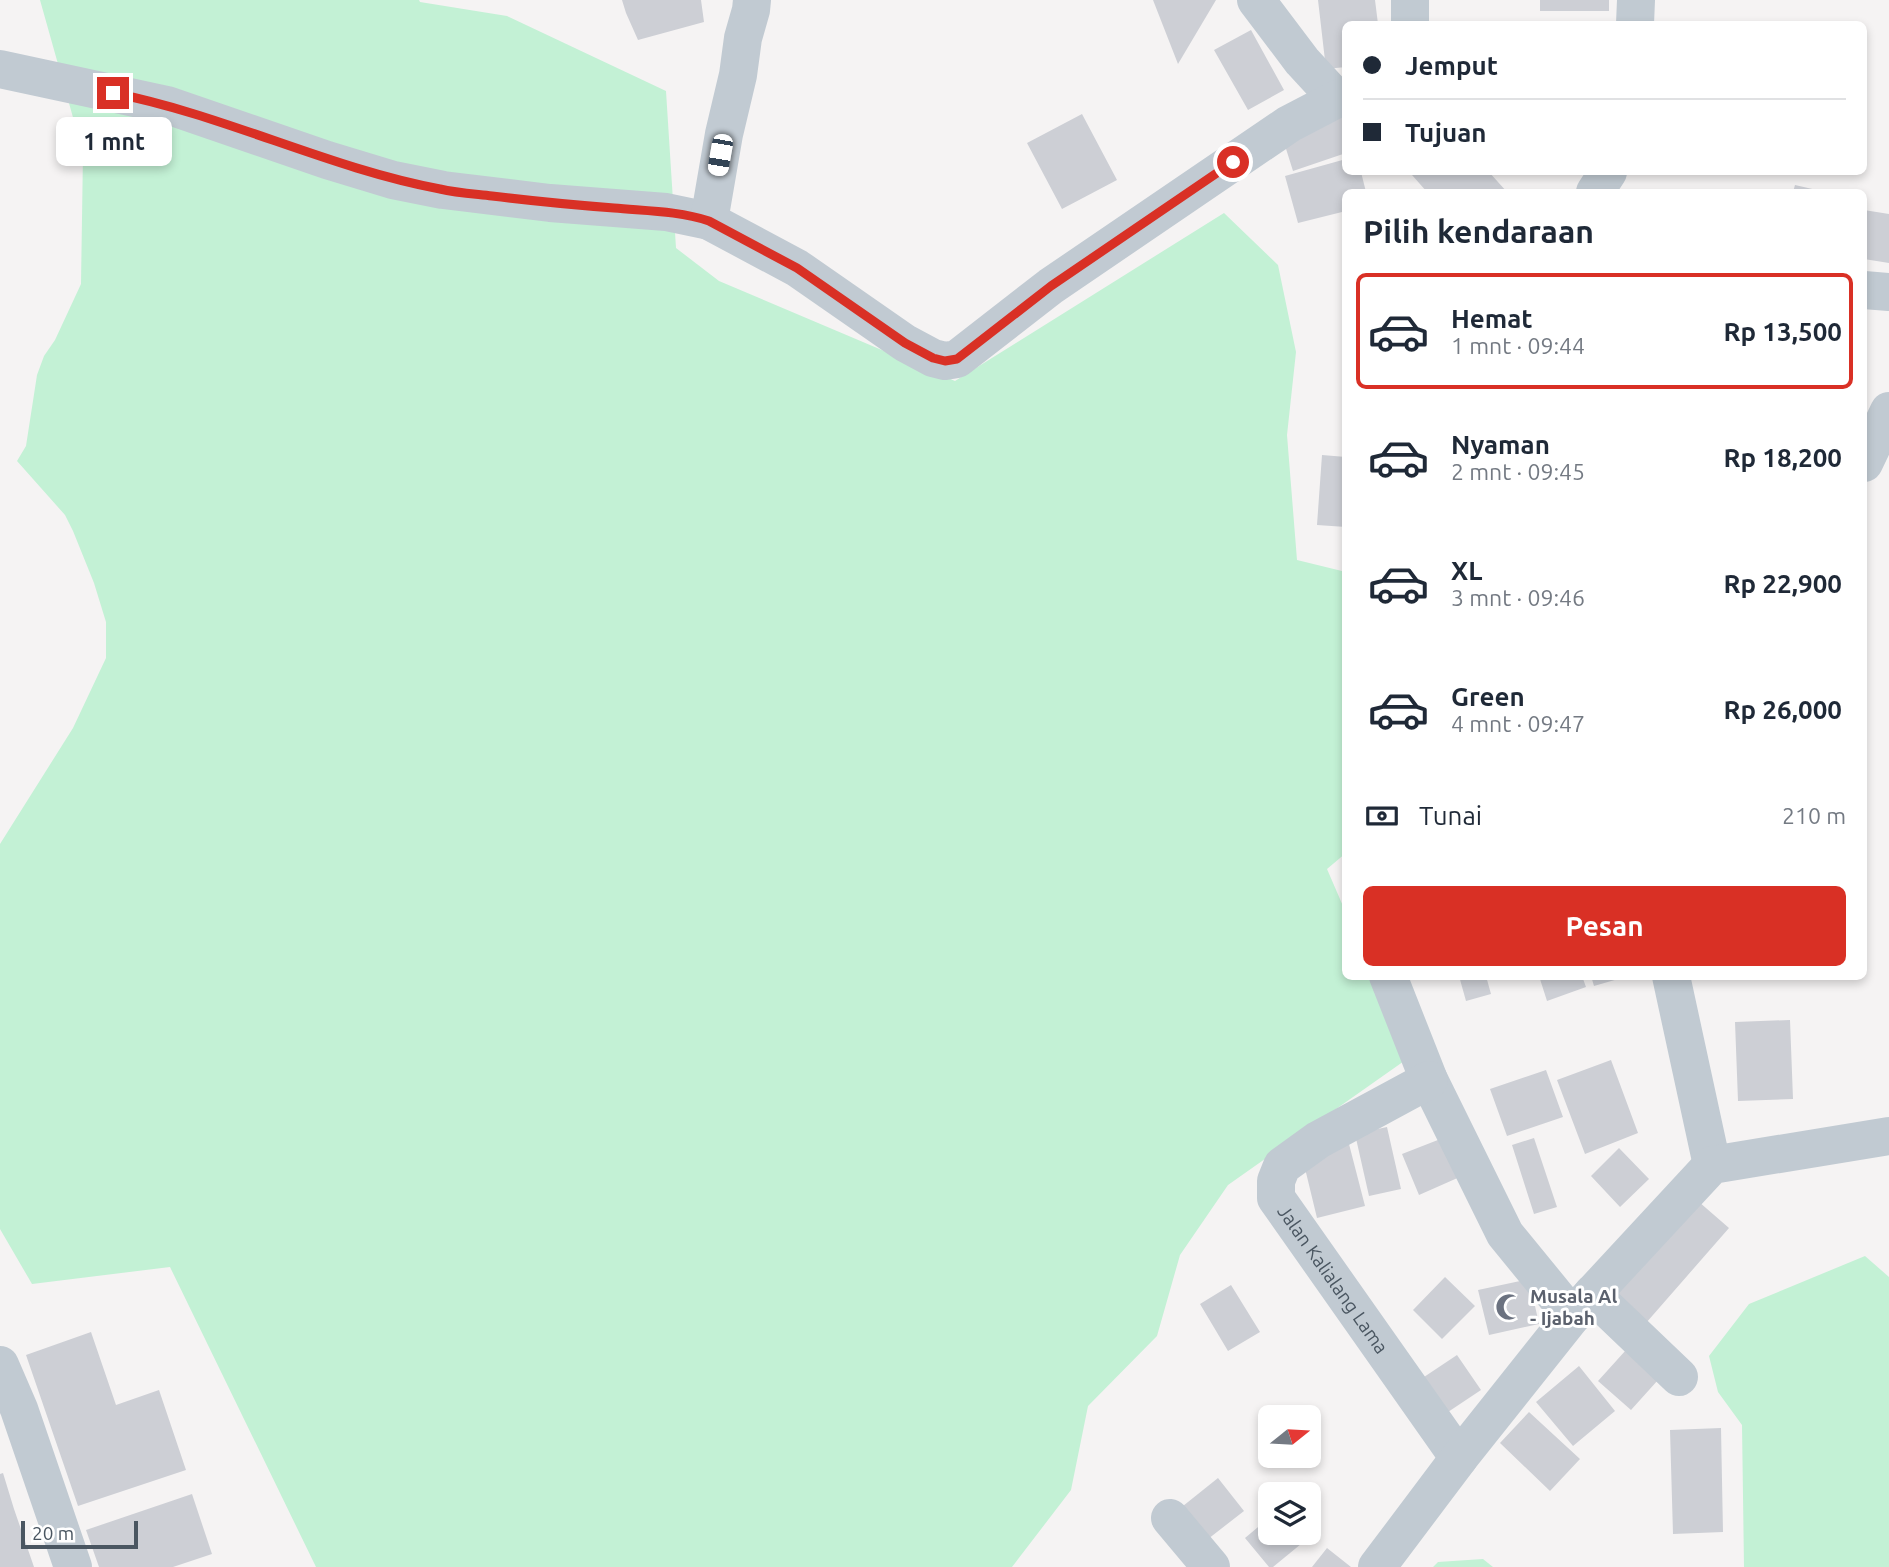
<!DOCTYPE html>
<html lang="id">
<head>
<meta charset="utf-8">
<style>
	body { margin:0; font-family:Ubuntu,sans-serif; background:#f6f6f7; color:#1f2937; height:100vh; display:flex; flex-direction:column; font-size:26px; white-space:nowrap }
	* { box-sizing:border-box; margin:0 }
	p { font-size:23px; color:#747a83 }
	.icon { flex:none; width:38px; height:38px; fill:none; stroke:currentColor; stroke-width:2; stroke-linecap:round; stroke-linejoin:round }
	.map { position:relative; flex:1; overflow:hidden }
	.side { position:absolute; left:1342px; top:189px; width:525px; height:791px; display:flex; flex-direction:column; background:#fff; border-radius:10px; box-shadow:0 4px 10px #0003 }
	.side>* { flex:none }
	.guide { position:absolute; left:1342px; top:21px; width:525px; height:154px; border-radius:10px; box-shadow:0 4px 10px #0003; display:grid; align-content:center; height:154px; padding:0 21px; background:#fff }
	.needle { width:46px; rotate:72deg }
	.controls { position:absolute; left:1258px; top:1405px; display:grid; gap:14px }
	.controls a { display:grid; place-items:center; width:63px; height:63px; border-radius:10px; background:#fff; box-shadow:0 4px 10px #0003; font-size:35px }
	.scale { position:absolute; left:21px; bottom:18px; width:117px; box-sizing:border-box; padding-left:7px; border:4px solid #4a5661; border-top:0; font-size:19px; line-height:24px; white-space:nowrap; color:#4a5661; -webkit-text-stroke:5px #fff; paint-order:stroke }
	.end { position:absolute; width:32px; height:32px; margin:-16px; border:9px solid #d93025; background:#fff; box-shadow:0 0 0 4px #fff }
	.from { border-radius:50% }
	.bubble { position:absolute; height:49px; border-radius:10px; background:#fff; box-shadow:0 4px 10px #0003; font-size:23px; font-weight:600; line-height:49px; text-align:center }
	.car { position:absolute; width:21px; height:42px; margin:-21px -10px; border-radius:9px; box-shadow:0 0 5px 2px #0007; background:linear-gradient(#fff 24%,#345 0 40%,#fff 0 76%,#345 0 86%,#fff 0) }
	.guide b { display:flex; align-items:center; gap:24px; height:66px; font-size:26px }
	.guide b+b { border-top:2px solid #e0e1e3 }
	.guide i { width:18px; height:18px; background:#1f2937 }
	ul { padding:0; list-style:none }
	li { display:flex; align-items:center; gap:21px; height:116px; margin:0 14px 10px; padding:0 7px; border:4px solid transparent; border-radius:10px }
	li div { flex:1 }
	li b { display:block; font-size:26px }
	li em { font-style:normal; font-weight:600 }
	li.current { border-color:#d93025 }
	li>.icon { width:63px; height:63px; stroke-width:1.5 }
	h2 { padding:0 21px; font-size:32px; line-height:84px }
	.pay { display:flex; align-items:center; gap:18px; height:77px; padding:0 21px; font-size:26px }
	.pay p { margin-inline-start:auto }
	.primary-button { display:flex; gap:14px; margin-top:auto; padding:14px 21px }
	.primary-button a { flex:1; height:80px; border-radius:10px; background:#d93025; color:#fff; font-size:28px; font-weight:600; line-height:80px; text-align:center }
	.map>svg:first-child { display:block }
	.green { fill:#c3f1d5 }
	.building { fill:#cdcfd5 }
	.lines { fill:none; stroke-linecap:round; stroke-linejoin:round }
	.minor { stroke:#c1cad2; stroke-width:38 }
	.route { stroke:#d93025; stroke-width:9 }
	.labels { text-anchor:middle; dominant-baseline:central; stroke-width:6; stroke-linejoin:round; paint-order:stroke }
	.street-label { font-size:19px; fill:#4a5661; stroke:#fff }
	.worship-label { font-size:19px; font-weight:bold; fill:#5b616d; stroke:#fff; text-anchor:start }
</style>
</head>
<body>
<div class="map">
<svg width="1889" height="1567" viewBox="0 0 1889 1567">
	<rect width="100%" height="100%" fill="#f5f3f3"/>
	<!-- green -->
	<path class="green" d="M40 0H419L420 2 507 16 666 91 676 248 719 281 955 381 1224 213 1278 265 1296 352 1287 435 1297 560 1346 572V853L1327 869 1346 913V976L1372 977 1407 1059 1228 1185 1180 1255 1157 1336 1088 1406 1071 1490 1012 1567H316L170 1267 32 1284 0 1229V844L73 728 106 658V622L94 583 73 531 65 515 17 461 26 446 37 375 44 356 55 340 81 284 83 153Z
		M1865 1256 1889 1277V1567H1744L1742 1425 1718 1392 1709 1356 1749 1304Z
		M1483 1559 1493 1567H1433L1438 1562Z"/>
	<!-- building -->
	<path class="building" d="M622 0H701L704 22 638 40 626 13Z
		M1153 0H1216L1178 64Z
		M1318 0H1375L1378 24H1346V67L1326 69Z
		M1540 0H1609V11H1540Z
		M1251 30 1284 90 1248 110 1214 50Z
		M1082 114 1117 180 1062 209 1027 143Z
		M1346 115V153L1293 171 1282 136Z
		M1346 159V172H1361L1366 192H1346V211L1298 223 1285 176Z
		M1416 172H1489L1507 192H1427L1412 175Z
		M1795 185 1821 191V192H1793Z
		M1864 210 1889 214V263L1864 259Z
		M1322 455 1346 457V527L1317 525Z
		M1459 976H1486L1491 994 1466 1001Z
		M1539 976H1582L1586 987 1547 1001Z
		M1591 976H1625V977L1594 986Z
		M1790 1020 1793 1099 1738 1101 1735 1022Z
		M1611 1060 1638 1133 1585 1154 1557 1080Z
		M1546 1070 1563 1117 1507 1136 1490 1089Z
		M1387 1127 1401 1189 1369 1196 1355 1134Z
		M1443 1138 1462 1176 1419 1195 1402 1154Z
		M1534 1138 1557 1207 1534 1214 1512 1145Z
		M1349 1144 1365 1206 1317 1218 1302 1156Z
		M1619 1148 1649 1179 1620 1207 1591 1176Z
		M1691 1195 1729 1228 1646 1323 1608 1289Z
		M1445 1277 1475 1306 1442 1339 1413 1310Z
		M1529 1279 1539 1324 1489 1335 1478 1290Z
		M1231 1285 1260 1332 1228 1351 1200 1304Z
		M91 1332 116 1405 159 1390 186 1470 78 1506 26 1355Z
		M1626 1350 1658 1380 1631 1410 1598 1381Z
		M1457 1355 1481 1390 1439 1418 1415 1383Z
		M1579 1366 1615 1411 1573 1446 1536 1402Z
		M1529 1412 1580 1459 1550 1491 1500 1443Z
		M1721 1428 1723 1532 1673 1534 1670 1430Z
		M3 1473 14 1509 34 1567H0V1474Z
		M1218 1478 1244 1511 1208 1539 1183 1506Z
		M192 1494 212 1554 173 1567H99L86 1530Z
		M1270 1517V1533H1293L1301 1544 1273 1567H1269L1245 1538Z
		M1327 1548 1351 1567H1312Z"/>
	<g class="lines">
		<!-- minor -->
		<g class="minor">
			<path d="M1256 0 1302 61 1337 99"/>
			<path d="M1410 0V24"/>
			<path d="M1635 24 1636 0"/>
			<path d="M0 69 167 105 327 160 393 180 443 190 550 203 666 212 709 221 797 268 905 343 933 358 945 361 957 359 1051 286 1289 124 1337 99 1346 98"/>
			<path d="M1595 192 1608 172"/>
			<path d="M709 221 724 134 738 75 743 38 751 10 752 0"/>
			<path d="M1864 290 1889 292"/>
			<path d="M1864 463 1889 411"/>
			<path d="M1388 976 1429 1080 1505 1234 1572 1316"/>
			<path d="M1671 976 1712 1165"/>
			<path id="s1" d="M1429 1080 1318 1140 1282 1166 1276 1181V1198L1459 1458"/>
			<path d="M1592 1294 1679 1377"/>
			<path d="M0 1365 19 1409 73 1567"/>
			<path d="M1170 1518 1211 1567"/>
			<path d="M1377 1567 1459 1458 1572 1316 1712 1165 1889 1136"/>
		</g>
	</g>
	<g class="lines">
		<!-- route -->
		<path class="route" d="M113 93C225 115 328 168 440 189 457 193 475 194 492 196 533 201 573 205 614 208 646 211 679 211 709 221L797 268 905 343 933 358 945 361 957 359 1051 286 1233 162"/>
	</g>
	<!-- icons -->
	<defs>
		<symbol id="mosque-bare" viewBox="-9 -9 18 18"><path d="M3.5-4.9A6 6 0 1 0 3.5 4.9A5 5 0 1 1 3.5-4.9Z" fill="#6b7280" stroke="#fff" stroke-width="2.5" paint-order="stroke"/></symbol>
	</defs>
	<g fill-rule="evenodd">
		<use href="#mosque-bare" x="1490" y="1288" width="38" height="38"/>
	</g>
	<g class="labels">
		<!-- street labels -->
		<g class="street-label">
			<text stroke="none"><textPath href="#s1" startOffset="303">Jalan Kalialang Lama</textPath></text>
		</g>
		<!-- worship labels -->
		<g class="worship-label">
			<text x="1530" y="1296">Musala Al<tspan x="1530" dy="22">- Ijabah</tspan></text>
		</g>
	</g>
</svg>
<div class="controls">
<a><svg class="needle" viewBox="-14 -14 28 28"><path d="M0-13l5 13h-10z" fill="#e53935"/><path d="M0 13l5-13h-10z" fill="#747a83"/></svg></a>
<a><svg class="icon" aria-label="layers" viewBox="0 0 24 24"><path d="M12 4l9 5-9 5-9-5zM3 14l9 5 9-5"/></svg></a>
</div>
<div class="scale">20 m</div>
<i class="end from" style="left:1233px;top:162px"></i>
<i class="end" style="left:113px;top:93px"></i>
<div class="bubble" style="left:56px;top:117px;width:116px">1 mnt</div>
<i class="car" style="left:720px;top:155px;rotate:190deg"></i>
<div class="guide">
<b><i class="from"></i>Jemput</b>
<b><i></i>Tujuan</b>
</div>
<section class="side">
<h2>Pilih kendaraan</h2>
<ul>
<li class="current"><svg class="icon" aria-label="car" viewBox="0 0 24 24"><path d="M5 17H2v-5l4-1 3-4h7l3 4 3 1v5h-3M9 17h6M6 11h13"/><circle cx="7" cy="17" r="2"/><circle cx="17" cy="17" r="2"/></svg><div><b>Hemat</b><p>1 mnt · 09:44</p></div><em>Rp 13,500</em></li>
<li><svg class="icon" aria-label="car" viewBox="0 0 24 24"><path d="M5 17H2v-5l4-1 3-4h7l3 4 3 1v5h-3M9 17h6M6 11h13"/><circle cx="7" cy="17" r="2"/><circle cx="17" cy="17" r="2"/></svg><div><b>Nyaman</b><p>2 mnt · 09:45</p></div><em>Rp 18,200</em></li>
<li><svg class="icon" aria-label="car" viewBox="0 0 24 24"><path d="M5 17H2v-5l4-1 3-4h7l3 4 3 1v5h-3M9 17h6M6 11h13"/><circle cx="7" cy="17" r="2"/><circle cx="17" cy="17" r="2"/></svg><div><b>XL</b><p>3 mnt · 09:46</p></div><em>Rp 22,900</em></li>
<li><svg class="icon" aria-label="car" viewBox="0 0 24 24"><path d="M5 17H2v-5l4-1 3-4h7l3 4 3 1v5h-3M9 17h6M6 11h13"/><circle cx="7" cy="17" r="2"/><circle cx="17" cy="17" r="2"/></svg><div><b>Green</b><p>4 mnt · 09:47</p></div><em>Rp 26,000</em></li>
</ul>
<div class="pay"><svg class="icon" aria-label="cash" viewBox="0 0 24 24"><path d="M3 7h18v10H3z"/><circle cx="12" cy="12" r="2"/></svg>Tunai<p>210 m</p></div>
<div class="primary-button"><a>Pesan</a></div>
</section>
</div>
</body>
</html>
